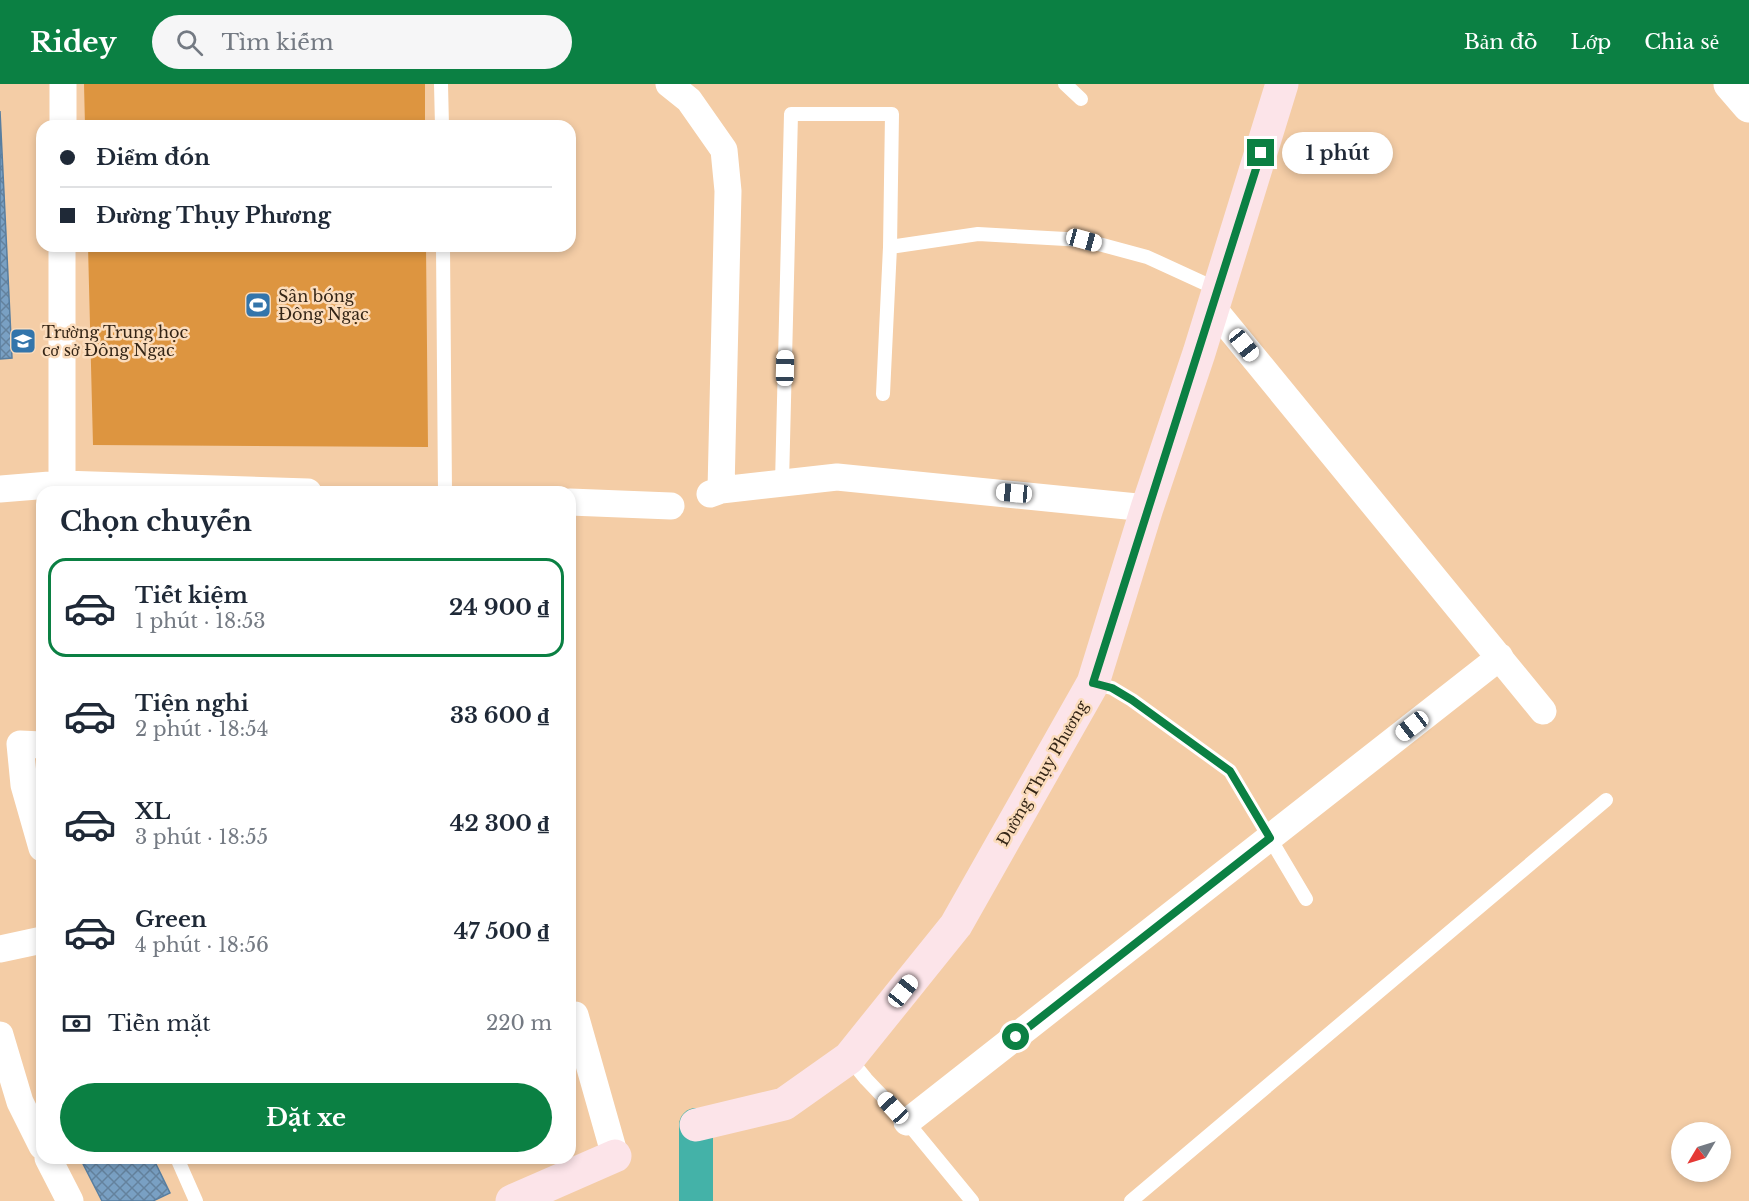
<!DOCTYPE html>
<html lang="vi">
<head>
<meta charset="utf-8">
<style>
	body { margin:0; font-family:"Libre Baskerville",serif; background:#f6f6f7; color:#1f2937; height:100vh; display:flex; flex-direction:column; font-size:22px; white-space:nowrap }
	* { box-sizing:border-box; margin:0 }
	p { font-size:20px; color:#747a83 }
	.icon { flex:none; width:33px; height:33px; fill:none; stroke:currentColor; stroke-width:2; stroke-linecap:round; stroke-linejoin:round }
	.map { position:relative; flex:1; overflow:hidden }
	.panel { position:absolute; left:36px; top:402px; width:540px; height:678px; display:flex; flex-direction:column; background:#fff; border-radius:18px; box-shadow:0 3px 9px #0003 }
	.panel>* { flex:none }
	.guide { position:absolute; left:36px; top:36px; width:540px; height:132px; border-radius:18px; box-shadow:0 3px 9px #0003; display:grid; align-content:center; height:132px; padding:0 24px; background:#fff }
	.needle { width:39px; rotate:232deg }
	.controls { position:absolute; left:1671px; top:1038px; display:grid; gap:12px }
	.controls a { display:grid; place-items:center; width:60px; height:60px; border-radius:50%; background:#fff; box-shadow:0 3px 9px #0003; font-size:30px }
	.end { position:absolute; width:27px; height:27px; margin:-14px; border:8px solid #0b8043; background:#fff; box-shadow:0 0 0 3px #fff }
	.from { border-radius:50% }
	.bubble { position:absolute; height:42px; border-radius:21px; background:#fff; box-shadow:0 3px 9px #0003; font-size:20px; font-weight:800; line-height:42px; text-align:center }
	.car { position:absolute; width:18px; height:36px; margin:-18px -9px; border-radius:8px; box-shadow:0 0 4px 2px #0007; background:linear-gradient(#fff 24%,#345 0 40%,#fff 0 76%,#345 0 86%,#fff 0) }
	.guide b { display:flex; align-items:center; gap:21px; height:57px; font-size:22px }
	.guide b+b { border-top:2px solid #e0e1e3 }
	.guide i { width:15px; height:15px; background:#1f2937 }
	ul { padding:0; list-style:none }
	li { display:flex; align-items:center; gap:18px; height:99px; margin:0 12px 9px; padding:0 12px; border:3px solid transparent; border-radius:18px }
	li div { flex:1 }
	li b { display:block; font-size:22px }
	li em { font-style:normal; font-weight:800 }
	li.on { border-color:#0b8043 }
	li>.icon { width:54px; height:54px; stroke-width:1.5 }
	h2 { padding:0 24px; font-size:27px; line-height:72px }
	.pay { display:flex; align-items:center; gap:15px; height:66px; padding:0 24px; font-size:22px }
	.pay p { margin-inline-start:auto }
	.primary-button { display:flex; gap:12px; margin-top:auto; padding:12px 24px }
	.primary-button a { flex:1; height:69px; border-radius:36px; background:#0b8043; color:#fff; font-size:24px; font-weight:800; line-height:69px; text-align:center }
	header { display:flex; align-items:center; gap:36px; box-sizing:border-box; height:84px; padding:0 30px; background:#0b8043; color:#fff }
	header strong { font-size:28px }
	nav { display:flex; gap:33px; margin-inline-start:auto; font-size:21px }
	.search { width:420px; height:54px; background:#f6f6f7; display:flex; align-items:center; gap:15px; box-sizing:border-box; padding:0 21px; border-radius:33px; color:#747a83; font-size:22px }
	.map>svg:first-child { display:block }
	.green { fill:#dd9540 }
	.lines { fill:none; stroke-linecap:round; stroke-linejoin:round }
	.canal { stroke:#44b2a8; stroke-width:34 }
	.building { fill:url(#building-cross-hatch); stroke:#587ea0; stroke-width:1.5 }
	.service { stroke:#fff; stroke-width:14 }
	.minor { stroke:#fff; stroke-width:27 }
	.tertiary { stroke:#fff; stroke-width:33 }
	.secondary { stroke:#fce4e9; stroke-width:33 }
	.route { stroke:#0b8043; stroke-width:8 }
	.labels { text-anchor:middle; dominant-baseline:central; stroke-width:5; stroke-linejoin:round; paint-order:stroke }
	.poi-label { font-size:16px; fill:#342516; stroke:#fbdcbc; text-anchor:start }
	.street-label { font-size:16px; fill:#342516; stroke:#fbdcbc }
</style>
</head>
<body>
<header>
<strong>Ridey</strong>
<div class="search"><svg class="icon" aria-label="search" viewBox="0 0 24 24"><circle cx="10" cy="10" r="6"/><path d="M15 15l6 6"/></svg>Tìm kiếm</div>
<nav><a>Bản đồ</a><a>Lớp</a><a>Chia sẻ</a></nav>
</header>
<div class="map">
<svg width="1749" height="1117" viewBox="0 0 1749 1117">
	<defs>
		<pattern id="building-cross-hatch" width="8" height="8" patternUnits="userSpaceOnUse" patternTransform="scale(1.5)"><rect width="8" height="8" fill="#79a0c3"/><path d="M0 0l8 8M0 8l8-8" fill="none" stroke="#64829d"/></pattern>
	</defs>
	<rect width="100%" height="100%" fill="#f4cda6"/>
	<!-- green -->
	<path class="green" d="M84 0H425V42H85Z
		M88 162H426L428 363 93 361Z"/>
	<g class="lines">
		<!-- canal -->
		<path class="canal" d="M696 1041V1117"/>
	</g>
	<!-- building -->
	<path class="building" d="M0 27 12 274 0 275Z
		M80 1074H153L170 1109 153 1117H102Z"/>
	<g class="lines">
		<!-- service -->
		<path class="service" d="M441 0 442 42
			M1065 0 1081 15
			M443 162 445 408
			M890 163 978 150 1084 156 1147 173 1219 206
			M782 399 791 30H892L890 163 883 310
			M1093 599 1112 604 1132 616 1230 687 1306 815
			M849 974 866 995 907 1038 972 1117
			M177 1074 196 1117
			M1131 1117 1606 716"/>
		<!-- minor -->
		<path class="minor" d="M669 0 689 16 724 66 728 107 721 406 710 410
			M63 42V0
			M1213 224 1543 627
			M62 400V162
			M0 405 62 400 308 408
			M721 406 837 393 1147 424
			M570 418 671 422
			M42 661 20 660 24 701 42 764
			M0 865 42 856
			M570 933 575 931 615 1072
			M0 951 20 1018 42 1062
			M907 1038 1500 573
			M48 1074 70 1117"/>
		<!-- tertiary -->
		<path class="tertiary" d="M1730 0 1749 22"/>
		<!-- secondary -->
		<path class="secondary" d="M696 1041 784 1020 849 974 956 841 1093 599 1147 424 1199 269 1282 0
			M512 1117 615 1072"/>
	</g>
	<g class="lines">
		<!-- route -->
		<path class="route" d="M1016 953 1270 754 1230 687 1132 616 1112 604 1093 599C1148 422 1206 246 1261 69"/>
	</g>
	<!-- icons -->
	<defs>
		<symbol id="stadium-square" viewBox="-11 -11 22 22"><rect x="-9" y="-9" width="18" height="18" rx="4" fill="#3375ab" stroke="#fbdcbc"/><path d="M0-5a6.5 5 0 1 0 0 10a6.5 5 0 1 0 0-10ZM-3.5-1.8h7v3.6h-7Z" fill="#fff"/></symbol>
		<symbol id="school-square" viewBox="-11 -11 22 22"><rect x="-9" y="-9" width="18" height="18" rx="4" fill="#3375ab" stroke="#fbdcbc"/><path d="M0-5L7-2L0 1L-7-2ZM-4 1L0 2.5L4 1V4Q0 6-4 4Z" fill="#fff"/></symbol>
	</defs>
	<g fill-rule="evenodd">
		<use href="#stadium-square" x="243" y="206" width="30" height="30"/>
		<use href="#school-square" x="8" y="242" width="30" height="30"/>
	</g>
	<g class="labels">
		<!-- poi labels -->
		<g class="poi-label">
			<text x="278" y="212">Sân bóng<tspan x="278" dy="18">Đông Ngạc</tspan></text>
			<text x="42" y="248">Trường Trung học<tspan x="42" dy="18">cơ sở Đông Ngạc</tspan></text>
		</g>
		<!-- street labels -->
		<g class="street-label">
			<text transform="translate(1042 689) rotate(-60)">Đường Thụy Phương</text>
		</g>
	</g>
</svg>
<div class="controls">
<a><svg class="needle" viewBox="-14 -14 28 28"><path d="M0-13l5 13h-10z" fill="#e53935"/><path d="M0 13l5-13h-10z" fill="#747a83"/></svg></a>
</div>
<i class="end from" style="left:1016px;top:953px"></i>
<i class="end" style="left:1261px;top:69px"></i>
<div class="bubble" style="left:1282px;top:48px;width:111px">1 phút</div>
<i class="car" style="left:1084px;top:156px;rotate:105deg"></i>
<i class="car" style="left:1244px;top:261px;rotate:141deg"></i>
<i class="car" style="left:785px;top:284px;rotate:1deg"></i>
<i class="car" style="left:1014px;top:409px;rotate:275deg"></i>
<i class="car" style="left:1412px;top:642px;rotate:232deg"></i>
<i class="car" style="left:903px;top:907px;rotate:39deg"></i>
<i class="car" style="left:893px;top:1024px;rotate:317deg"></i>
<div class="guide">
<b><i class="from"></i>Điểm đón</b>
<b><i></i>Đường Thụy Phương</b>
</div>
<section class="panel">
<h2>Chọn chuyến</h2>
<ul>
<li class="on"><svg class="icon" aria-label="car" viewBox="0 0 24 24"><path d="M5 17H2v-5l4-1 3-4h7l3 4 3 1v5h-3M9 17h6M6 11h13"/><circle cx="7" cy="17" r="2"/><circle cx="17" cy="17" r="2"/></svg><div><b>Tiết kiệm</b><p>1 phút · 18:53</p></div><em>24 900 ₫</em></li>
<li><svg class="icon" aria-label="car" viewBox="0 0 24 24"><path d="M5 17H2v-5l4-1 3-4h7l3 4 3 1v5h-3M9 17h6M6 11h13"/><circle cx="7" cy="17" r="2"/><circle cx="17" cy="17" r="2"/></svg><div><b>Tiện nghi</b><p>2 phút · 18:54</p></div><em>33 600 ₫</em></li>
<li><svg class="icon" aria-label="car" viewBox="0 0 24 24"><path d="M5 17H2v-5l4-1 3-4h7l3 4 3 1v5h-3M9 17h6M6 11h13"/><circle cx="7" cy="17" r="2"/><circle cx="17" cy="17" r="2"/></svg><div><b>XL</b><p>3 phút · 18:55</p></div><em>42 300 ₫</em></li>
<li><svg class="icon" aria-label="car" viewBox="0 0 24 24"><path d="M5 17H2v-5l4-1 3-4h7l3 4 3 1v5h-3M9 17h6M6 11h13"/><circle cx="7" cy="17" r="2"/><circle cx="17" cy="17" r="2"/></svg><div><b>Green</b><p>4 phút · 18:56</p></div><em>47 500 ₫</em></li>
</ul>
<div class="pay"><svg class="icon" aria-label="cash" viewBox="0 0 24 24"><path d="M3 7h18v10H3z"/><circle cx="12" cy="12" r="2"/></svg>Tiền mặt<p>220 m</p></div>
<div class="primary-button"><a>Đặt xe</a></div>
</section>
</div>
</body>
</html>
